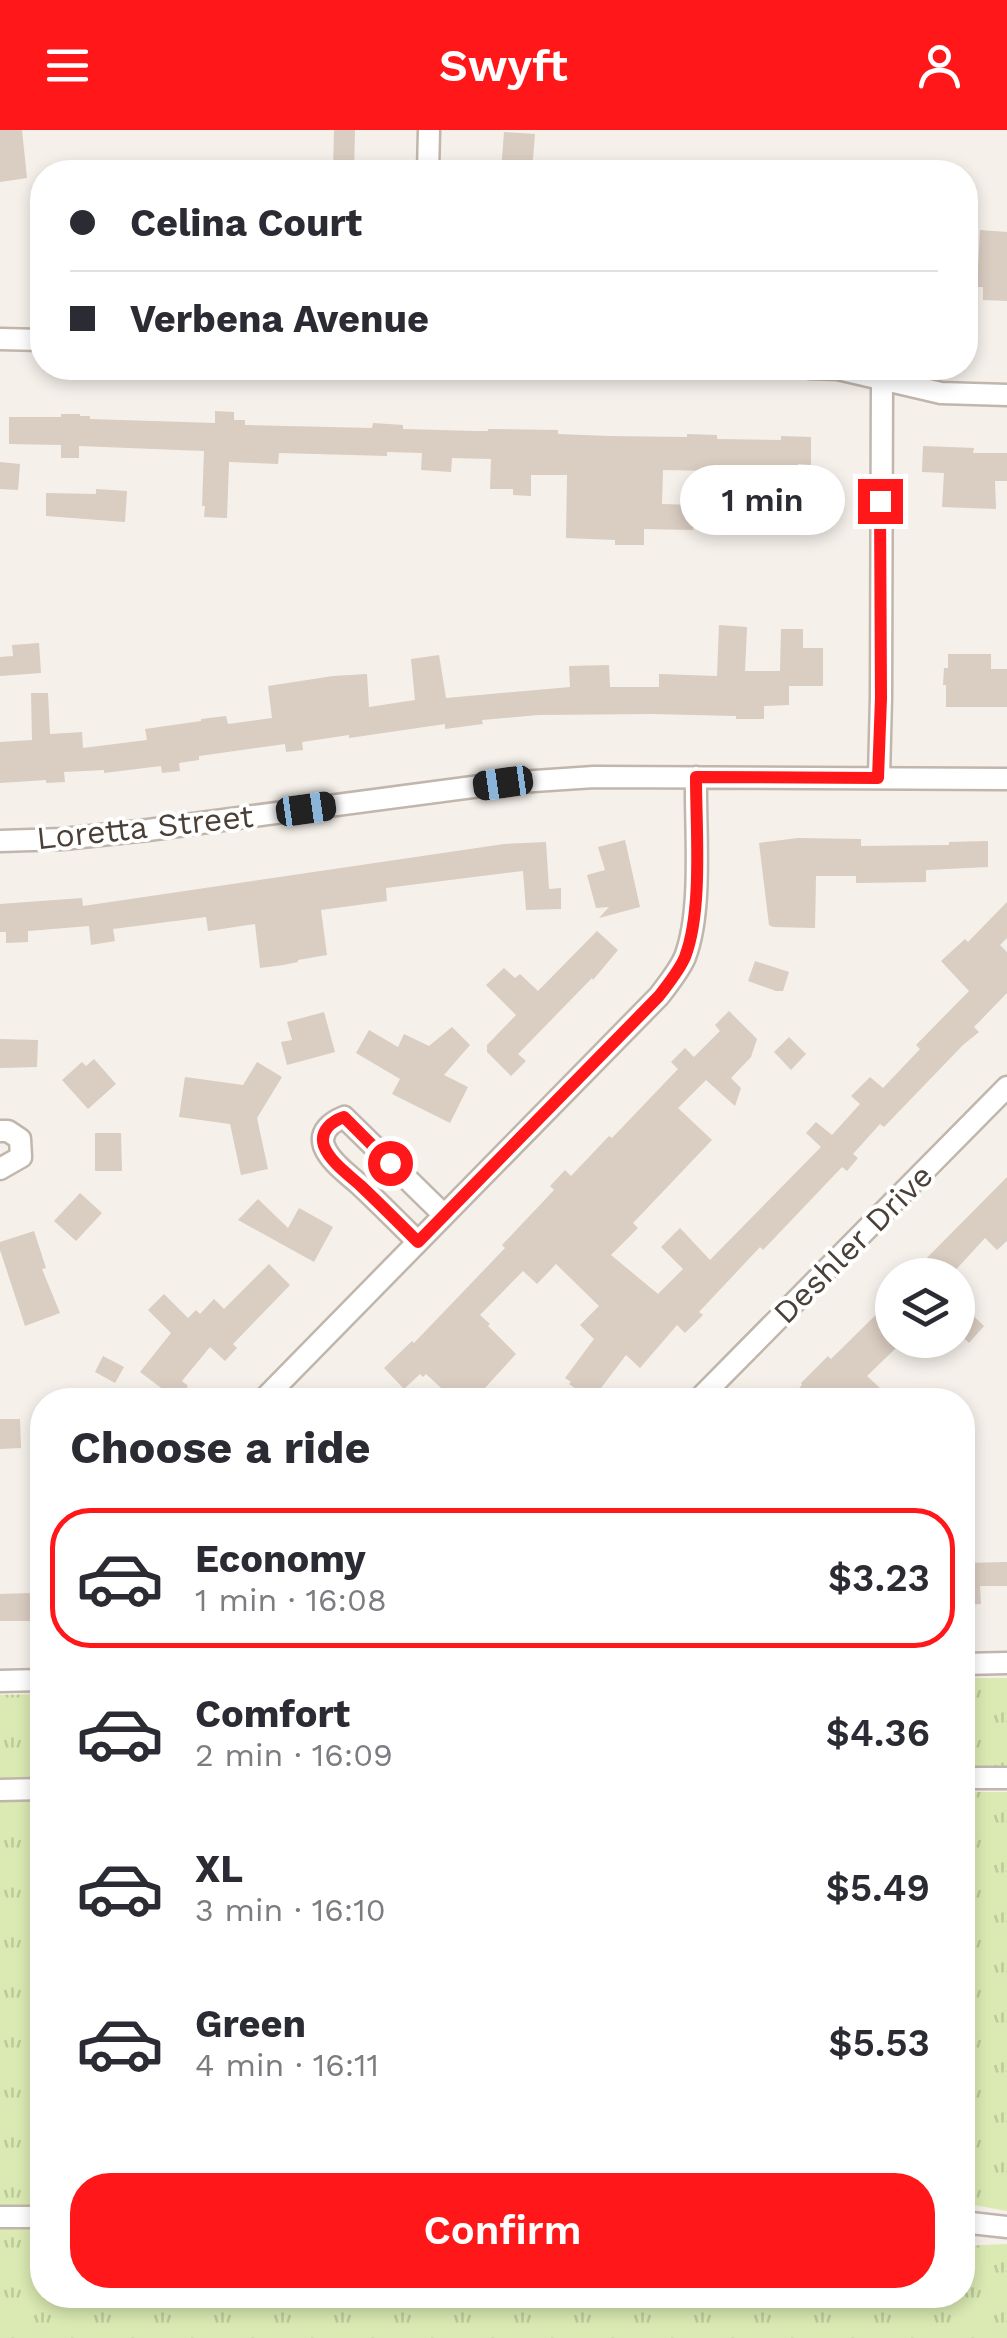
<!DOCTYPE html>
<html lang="en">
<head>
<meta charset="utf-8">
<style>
	body { margin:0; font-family:"Work Sans",sans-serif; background:#f2f2f3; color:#2b2b33; height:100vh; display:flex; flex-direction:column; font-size:38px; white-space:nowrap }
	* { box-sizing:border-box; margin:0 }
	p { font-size:32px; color:#7c7c81 }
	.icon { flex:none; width:55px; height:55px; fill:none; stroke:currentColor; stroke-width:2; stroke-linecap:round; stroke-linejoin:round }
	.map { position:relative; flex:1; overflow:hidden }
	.side { position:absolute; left:30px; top:1258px; width:945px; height:920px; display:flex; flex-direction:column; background:#fff; border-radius:40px; box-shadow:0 5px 15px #0003 }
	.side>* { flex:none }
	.hud { position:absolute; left:30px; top:30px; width:948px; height:220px; border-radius:40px; box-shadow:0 5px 15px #0003; display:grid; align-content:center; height:220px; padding:0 40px; background:#fff }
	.fabs { position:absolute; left:875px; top:1128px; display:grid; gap:20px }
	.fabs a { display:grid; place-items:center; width:100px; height:100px; border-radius:50%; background:#fff; box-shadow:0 5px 15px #0003; font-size:50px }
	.end { position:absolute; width:45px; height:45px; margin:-22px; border:12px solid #ff1719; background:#fff; box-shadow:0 0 0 5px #fff }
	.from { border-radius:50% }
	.bubble { position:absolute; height:70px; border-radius:35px; background:#fff; box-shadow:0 5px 15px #0003; font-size:32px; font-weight:600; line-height:70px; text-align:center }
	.car { position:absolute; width:30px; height:60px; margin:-30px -15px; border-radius:12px; box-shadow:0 0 8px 2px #0007; background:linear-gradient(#222 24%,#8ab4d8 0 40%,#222 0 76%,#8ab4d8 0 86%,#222 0) }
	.hud b { display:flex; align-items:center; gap:35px; height:95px; font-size:38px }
	.hud b+b { border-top:2px solid #e1e1e2 }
	.hud i { width:25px; height:25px; background:#2b2b33 }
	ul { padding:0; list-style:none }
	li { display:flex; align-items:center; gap:30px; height:140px; margin:0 20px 15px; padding:0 20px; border:5px solid transparent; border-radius:40px }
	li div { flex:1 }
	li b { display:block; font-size:38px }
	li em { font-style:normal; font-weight:600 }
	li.selected { border-color:#ff1719 }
	li>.icon { width:90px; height:90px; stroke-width:1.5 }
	h2 { padding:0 40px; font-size:45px; line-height:120px }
	.primary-button { display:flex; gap:20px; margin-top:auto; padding:20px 40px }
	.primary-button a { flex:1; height:115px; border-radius:40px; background:#ff1719; color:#fff; font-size:40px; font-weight:600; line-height:115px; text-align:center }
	header { display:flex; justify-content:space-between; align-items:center; height:130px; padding:0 40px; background:#ff1719; color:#fff; font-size:45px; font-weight:600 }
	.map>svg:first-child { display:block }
	.grass { fill:url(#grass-tufts) }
	.building { fill:#dacdc2 }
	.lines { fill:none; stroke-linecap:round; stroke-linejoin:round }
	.minor-casing { stroke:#c1b6ac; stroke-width:25 }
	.minor { stroke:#fff; stroke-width:20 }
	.route { stroke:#ff1719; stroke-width:12 }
	.labels { text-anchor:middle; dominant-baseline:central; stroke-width:8; stroke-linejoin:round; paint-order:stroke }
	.street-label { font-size:32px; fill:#4a4037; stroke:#fff }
</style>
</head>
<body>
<header><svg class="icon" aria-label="menu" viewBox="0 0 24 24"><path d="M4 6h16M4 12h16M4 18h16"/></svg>Swyft<svg class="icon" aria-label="person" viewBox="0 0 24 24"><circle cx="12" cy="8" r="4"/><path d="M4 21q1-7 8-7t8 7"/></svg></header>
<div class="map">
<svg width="1007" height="2208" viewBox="0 0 1007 2208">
	<defs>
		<pattern id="grass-tufts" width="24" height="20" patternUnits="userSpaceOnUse" patternTransform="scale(2.5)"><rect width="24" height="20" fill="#daeab2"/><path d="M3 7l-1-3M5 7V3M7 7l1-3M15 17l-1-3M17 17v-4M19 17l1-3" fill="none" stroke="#bdca9a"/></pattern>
	</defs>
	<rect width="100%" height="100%" fill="#f5f0ea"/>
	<!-- grass -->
	<path class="grass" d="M962 1548H1007V1640H963Z
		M42 1564V1650H0V1565Z
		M963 1662H1007V2081L963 2073Z
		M0 1670H42V2076L0 2077Z
		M42 2096V2165H962L963 2116 1007 2114V2208H0V2097Z"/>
	<!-- building -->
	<path class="building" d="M0 0H22L27 48 0 52Z
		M334 0H355L354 42H333Z
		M504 2 535 4 532 42H501Z
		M980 100 1007 102V171L983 170V157H977Z
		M215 281 234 282V290H245V295L372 298 373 293 403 295V299L476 301H488V299L558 300V304L609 306 687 307V304L717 305V309L781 310V306L811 307V335L798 334 797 357 772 356 774 337 734 336V341H716L663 340 662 374 694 375 693 400 644 399V415H615V410L566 408 567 345H531V366L513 365V359H490L491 329 452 328 451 342 421 340 422 323 387 322V326L279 323 278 334 229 332 227 388 204 387 205 376H202L204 321 79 316V328H61V315L9 314V287H61V284H80V286H90V289L215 293Z
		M923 316 974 318 973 323H1007V351H995L996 379 942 377 944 343 922 342Z
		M0 332 20 334 18 360 0 359Z
		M96 359 127 361 125 392 46 386V363L96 364Z
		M719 495 747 497 745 541H780L781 499H803V518H823V556H789V575L764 576V589H736V586L652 584 539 585 482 590 483 594 445 599V594L349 608V605L302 612 303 620 286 622 285 614 199 626V630L179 633 180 641 162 643 161 636 104 643V640L64 642 65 652 46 653V650L0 653V612L32 610 31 563H48L50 604 82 602 83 618 147 610 145 599 201 591V589L226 586 228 594 272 588 268 556 333 546 367 544 369 577 415 570 411 529 439 525 446 568 570 557 569 536 609 535 610 557H659V544L717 546Z
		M39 513 41 543 0 546V527L13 526 12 515Z
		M948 524H991V539H1007V577H946V555H943L944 538H948Z
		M798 708 861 709V716L949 715V712L988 711V737L926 740V752L856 753V746H816L815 798 773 797 769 795 759 713Z
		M625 710 640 777 599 788 609 777 596 778 587 745 605 740 598 717Z
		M546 712 549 759 561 758V779L526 780 523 741 386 758 387 771 321 780 327 825 298 830V832L283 835 260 838 255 794 208 801 206 787 113 799 115 811 91 815 89 796 28 801V812L6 813V802H0V774L82 768 83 776 504 714Z
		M1007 772V808L1000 815 1007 822V863L974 897 979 902 963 915 884 997 880 994 853 1024 858 1028 847 1041 842 1037 763 1120 760 1117 699 1182 703 1185 685 1203 677 1195 640 1238 626 1225 592 1270 569 1254 571 1252 565 1248 594 1209 580 1195 599 1176 556 1134 537 1154 523 1141 480 1185 490 1194 488 1196 516 1224 474 1270H454L426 1244 423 1247 420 1244 404 1259 384 1238 412 1211 414 1213 505 1118 502 1115 554 1060 550 1056 565 1040 571 1046 609 1006 612 1008 678 939 671 932 685 918 694 927 720 901 715 895 729 881 757 909 751 927 731 948 741 958 735 976 706 950 678 978 712 1010 633 1093 638 1098 611 1125 658 1164 683 1139 661 1117 680 1098 710 1130 821 1017 806 1003 816 992 832 1005 860 974 851 966 870 947 883 958 920 919 916 915 969 861 941 831 965 809 968 812Z
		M597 801 618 820 593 850 592 848 518 924 526 931 511 946 487 922V915L516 885 486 855 504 838 515 848 520 844 538 861Z
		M755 831 789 842 783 861H776L748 851Z
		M324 882 335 922 287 935 281 912 292 910 287 892Z
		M452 897 470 915 444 945 468 957 450 993 392 964 400 949 356 923 369 900 398 917 404 904 429 916Z
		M789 907 806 924 791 940 774 922Z
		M0 909 38 910 37 937 0 938Z
		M94 929 116 954 88 979 62 950 82 932 86 936Z
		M257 932 282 947 257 988 268 1039 241 1045 230 994 179 987 185 947 243 955Z
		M95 1003H121L122 1041H95Z
		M1007 1047V1111L997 1120 985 1108 951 1145H910Z
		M80 1063 102 1083 76 1111 54 1091Z
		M258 1069 288 1098 299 1078 333 1097 314 1132 238 1090Z
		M34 1101 46 1138 42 1139 60 1183 25 1196 0 1120V1112Z
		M269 1134 290 1155 233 1214 237 1218 225 1231 210 1217 182 1251 188 1256 177 1270 140 1242 171 1203 148 1180 164 1164 188 1188 196 1180 200 1184 214 1169 224 1179Z
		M892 1169V1210L898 1216 867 1246 893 1270H859L848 1260 838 1270H788L802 1255 801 1253 828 1226 831 1229Z
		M958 1171 984 1196 969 1213 958 1202Z
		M103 1226 124 1237 115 1253 95 1242Z
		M0 1289H20L21 1318 0 1319Z
		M1007 1432V1456H980L981 1474 962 1475V1433Z
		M32 1463V1491H0V1464Z"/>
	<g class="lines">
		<defs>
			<path id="minor" d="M428 42 429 0
				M0 209 42 210
				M810 238 838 239 941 263 1007 265
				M879 647 881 567 882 249
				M0 711 63 709 148 700 503 653 594 647 1007 649
				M0 1001H8L20 1009 21 1027 0 1039
				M418 1112C399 1093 381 1075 361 1056 349 1045 330 1032 324 1016 319 1001 332 992 344 987L444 1085
				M263 1270 659 866C668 854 679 841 685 827 703 780 695 699 696 647
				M698 1270 1007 957
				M962 1534 1007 1533
				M0 1551 42 1550
				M962 1648H1007
				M0 1660 42 1659
				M0 2087H42
				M962 2092 1007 2097"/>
		</defs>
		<!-- minor casing -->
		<use href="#minor" class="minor-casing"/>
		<!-- minor -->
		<use href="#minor" class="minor"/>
	</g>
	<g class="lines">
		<!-- route -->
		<path class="route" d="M390 1033 344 987C332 991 319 1001 324 1016 330 1032 349 1045 361 1056 381 1075 399 1093 418 1112L659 866C668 854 679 841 685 827 703 780 696 699 696 647L878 648 881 568 880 371"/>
	</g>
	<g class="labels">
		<!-- street labels -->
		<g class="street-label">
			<text transform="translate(145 697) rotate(-6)">Loretta Street</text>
			<text transform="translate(853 1114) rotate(-45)">Deshler Drive</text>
		</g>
	</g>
</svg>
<div class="fabs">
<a><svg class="icon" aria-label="layers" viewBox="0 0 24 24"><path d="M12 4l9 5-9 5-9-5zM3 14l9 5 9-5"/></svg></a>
</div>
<i class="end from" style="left:390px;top:1033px"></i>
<i class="end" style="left:880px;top:371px"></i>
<div class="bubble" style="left:680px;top:335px;width:165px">1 min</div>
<i class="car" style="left:503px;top:653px;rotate:262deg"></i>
<i class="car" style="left:306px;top:679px;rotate:82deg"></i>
<div class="hud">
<b><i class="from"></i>Celina Court</b>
<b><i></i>Verbena Avenue</b>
</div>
<section class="side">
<h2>Choose a ride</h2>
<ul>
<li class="selected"><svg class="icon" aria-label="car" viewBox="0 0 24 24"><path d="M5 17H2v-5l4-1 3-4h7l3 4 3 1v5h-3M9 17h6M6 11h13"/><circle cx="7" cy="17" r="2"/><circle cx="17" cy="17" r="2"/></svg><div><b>Economy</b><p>1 min · 16:08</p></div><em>$3.23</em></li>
<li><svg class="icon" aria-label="car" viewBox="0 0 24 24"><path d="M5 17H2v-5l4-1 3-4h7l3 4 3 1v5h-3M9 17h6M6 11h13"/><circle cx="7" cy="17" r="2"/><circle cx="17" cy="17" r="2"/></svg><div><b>Comfort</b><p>2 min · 16:09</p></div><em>$4.36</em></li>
<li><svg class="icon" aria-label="car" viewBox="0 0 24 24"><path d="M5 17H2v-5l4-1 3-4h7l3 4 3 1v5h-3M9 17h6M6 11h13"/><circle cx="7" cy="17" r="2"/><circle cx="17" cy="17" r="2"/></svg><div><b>XL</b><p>3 min · 16:10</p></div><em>$5.49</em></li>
<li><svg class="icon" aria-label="car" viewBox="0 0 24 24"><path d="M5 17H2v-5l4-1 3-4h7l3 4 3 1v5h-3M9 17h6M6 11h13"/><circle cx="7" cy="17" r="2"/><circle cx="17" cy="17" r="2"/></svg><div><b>Green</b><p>4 min · 16:11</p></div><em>$5.53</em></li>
</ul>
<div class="primary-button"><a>Confirm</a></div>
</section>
</div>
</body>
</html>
